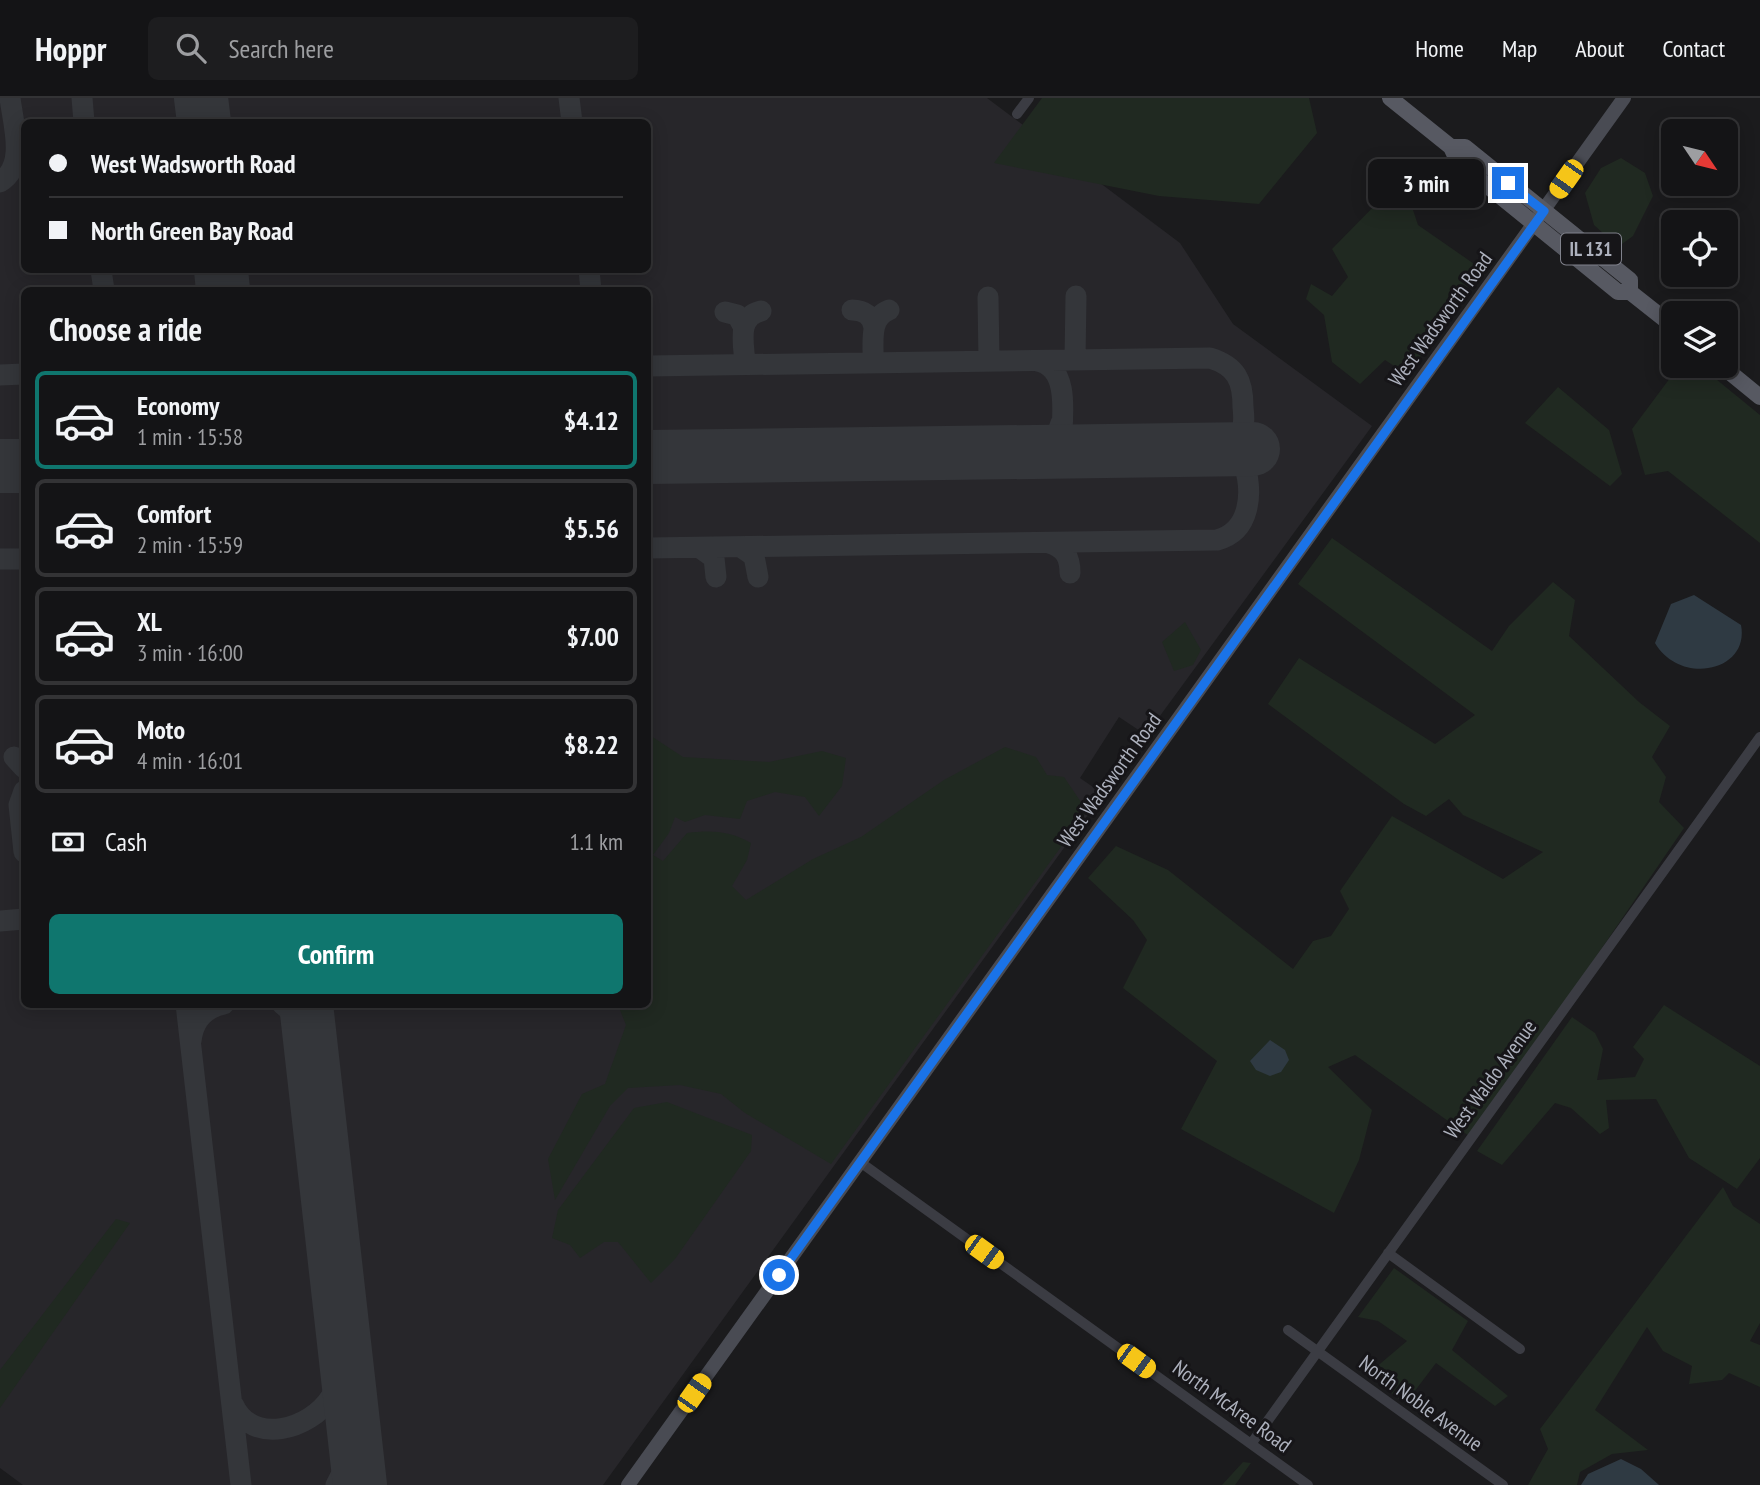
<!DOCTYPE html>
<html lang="en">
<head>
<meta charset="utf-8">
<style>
	body { margin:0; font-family:"PT Sans Narrow",sans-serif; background:#1d1d1f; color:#f1f3f6; height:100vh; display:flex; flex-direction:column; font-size:26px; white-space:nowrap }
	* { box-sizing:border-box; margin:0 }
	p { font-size:23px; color:#9d9ea1 }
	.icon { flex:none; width:38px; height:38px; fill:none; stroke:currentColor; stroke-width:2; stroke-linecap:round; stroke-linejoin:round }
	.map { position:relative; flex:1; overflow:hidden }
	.sheet { position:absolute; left:21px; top:189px; width:630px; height:721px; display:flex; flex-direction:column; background:#141416; border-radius:10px; box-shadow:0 4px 18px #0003,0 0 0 2px #333335 }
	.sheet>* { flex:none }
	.banner { position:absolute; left:21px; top:21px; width:630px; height:154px; border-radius:10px; box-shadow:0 4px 18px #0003,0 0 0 2px #333335; display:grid; align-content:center; height:154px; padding:0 28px; background:#141416 }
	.needle { width:46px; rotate:125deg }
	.fabs { position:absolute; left:1661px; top:21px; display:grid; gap:14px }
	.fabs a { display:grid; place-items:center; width:77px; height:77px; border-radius:10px; background:#141416; box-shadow:0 4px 18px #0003,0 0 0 2px #333335; font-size:35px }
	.end { position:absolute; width:32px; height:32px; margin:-16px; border:9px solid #1a73e8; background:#fff; box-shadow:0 0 0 4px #fff }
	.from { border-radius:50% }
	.bubble { position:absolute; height:49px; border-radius:10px; background:#141416; box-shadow:0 4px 18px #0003,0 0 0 2px #333335; font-size:23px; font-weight:700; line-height:49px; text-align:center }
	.car { position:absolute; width:21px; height:42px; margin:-21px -10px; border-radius:9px; box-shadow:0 0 5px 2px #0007; background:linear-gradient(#f5c518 24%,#345 0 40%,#f5c518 0 76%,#345 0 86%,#f5c518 0) }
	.banner b { display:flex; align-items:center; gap:24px; height:66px; font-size:26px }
	.banner b+b { border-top:2px solid #333335 }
	.banner i { width:18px; height:18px; background:#f1f3f6 }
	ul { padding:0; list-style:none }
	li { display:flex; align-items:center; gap:21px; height:98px; margin:0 14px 10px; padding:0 14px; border:4px solid #333335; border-radius:10px }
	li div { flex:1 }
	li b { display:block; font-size:26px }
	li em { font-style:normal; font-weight:700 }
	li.current { border-color:#0f766e }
	li>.icon { width:63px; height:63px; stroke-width:1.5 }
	h2 { padding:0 28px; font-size:32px; line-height:84px }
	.pay { display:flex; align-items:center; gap:18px; height:77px; padding:0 28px; font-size:26px }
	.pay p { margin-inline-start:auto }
	.cta { display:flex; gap:14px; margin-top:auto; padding:14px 28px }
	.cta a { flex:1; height:80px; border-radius:10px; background:#0f766e; color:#fff; font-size:28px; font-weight:700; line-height:80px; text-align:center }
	header { display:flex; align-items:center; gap:42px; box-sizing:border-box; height:98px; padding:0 35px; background:#141416; border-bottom:2px solid #333335 }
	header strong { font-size:33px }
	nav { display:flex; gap:38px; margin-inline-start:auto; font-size:24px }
	.search { width:490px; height:63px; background:#1d1d1f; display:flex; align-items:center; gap:18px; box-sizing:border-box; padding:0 24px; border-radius:10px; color:#9d9ea1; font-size:26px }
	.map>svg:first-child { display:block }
	.built { fill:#27262a; fill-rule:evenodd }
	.green { fill:#202921 }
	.water { fill:#2f3a43 }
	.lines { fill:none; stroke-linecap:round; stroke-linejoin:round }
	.taxiway { stroke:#34363a; stroke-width:21 }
	.runway { stroke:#34363a; stroke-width:54 }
	.minor { stroke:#3b3c43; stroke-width:10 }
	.secondary { stroke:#494b53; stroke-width:14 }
	.primary { stroke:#575962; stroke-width:16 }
	.route { stroke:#1a73e8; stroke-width:9 }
	.labels { text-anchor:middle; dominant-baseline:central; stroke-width:6; stroke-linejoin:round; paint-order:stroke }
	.shield { fill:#161518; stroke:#80828c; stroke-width:2 }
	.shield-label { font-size:19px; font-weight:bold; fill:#adb1bd }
	.street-label { font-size:21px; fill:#adb1bd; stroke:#161518 }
</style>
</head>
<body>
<header>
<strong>Hoppr</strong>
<div class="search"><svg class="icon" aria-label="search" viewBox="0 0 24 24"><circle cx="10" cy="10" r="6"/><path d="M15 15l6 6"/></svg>Search here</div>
<nav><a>Home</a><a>Map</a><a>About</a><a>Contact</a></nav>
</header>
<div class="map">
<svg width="1760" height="1387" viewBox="0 0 1760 1387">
	<rect width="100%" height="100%" fill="#1b1b1d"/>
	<!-- built -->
	<path class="built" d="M0 0H987L1180 145 1233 226 1372 328 1146 637 1119 619 1080 680 1103 696 603 1387H23L0 1370ZM24 24H648V172H24ZM24 192H648V906H24Z"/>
	<!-- green -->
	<path class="green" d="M1042 0H1309L1317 35 1259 106 1159 98 994 65Z
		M1621 60 1645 75 1653 98 1633 138 1618 149 1594 127 1585 95 1601 70Z
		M1417 78 1412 109 1418 127 1480 170 1408 277 1385 262 1360 286 1332 264 1324 217 1306 201 1311 186 1332 198 1348 179 1332 151 1384 98Z
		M1679 268H1700L1760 317V445L1668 373 1645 377 1632 331Z
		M1558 289 1609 332 1622 376 1610 388 1525 325Z
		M1332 440 1492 553 1509 528 1553 484 1575 502 1569 538 1639 604 1670 628 1652 659 1666 679 1659 704 1684 730 1472 1040 1355 957 1328 969 1372 1012 1359 1062 1334 1115 1181 1031 1217 963 1123 890 1147 842 1133 822 1088 780 1116 748 1168 772 1293 871 1313 843 1331 838 1349 811 1340 793 1392 718 1503 781 1543 754 1463 717 1449 701 1426 718 1404 706 1268 606 1299 560 1435 646 1475 617 1298 486Z
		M1185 524 1201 552 1193 567 1174 573 1162 544Z
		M648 636 683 659 769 664 822 653 846 660 842 688 819 718 805 699 775 694 747 703 740 721 705 717 685 724 675 719 669 735 653 757 663 763 687 735C712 732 729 733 751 745L747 762 732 788 746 802 813 761 861 739 944 682 1005 649 1036 659 1047 677 1064 679 1087 713 831 1066 745 1015 721 996 680 987 628 990 610 1008 555 1102 548 1061 582 996 605 986 626 927 618 907 648 906Z
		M1664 907 1760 968V1060L1737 1091 1689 1060 1656 1001 1606 1002 1609 1030 1600 1036 1571 1010 1555 1005 1502 1067 1477 1053 1572 919 1595 935 1603 951 1597 982 1635 979 1644 961 1633 949Z
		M667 1004 752 1037 751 1053 675 1161 651 1185 618 1144H604L580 1160 570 1147 552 1140 558 1112 634 1010Z
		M1723 1089 1733 1108 1760 1126V1225L1750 1243 1760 1247V1289L1729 1275 1722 1282 1689 1286 1692 1268 1663 1253 1647 1229 1595 1312 1648 1352 1612 1356 1580 1374 1577 1387H1528L1548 1351 1540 1331Z
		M116 1121 130 1125 0 1310V1272Z
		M1394 1170 1468 1223 1452 1252 1508 1298 1495 1308 1436 1265 1405 1306 1368 1276 1407 1243 1378 1223 1358 1219Z
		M1243 1364 1251 1365 1235 1387H1222Z"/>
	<!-- water -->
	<path class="water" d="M1694 497 1741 527C1750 574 1680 588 1655 545L1671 506Z
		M1270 942 1285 952 1289 962 1281 974 1270 978 1256 972 1250 963Z
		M1621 1361 1641 1371 1659 1387H1581L1588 1376Z"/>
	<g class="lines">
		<!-- taxiway -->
		<path class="taxiway" d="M82 0 84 24
			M569 0 572 24
			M0 84C27 68 13 26 10 0
			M101 172 104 192
			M589 172 591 192
			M988 199 989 263
			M852 212C864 212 873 218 874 230
			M725 214 737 217 743 228
			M1075 262 1076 198
			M1037 263C1073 269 1061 326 1061 353
			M873 264C874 246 868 220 889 212
			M745 266C744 246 736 219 761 213
			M648 268 1210 260C1236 268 1243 282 1243 309 1244 318 1245 328 1240 336 1234 344 1225 347 1217 351
			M0 277 24 276
			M1039 353 1056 339 1061 325
			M1049 445C1065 450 1070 459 1070 475
			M741 449 754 458 758 479
			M648 450 1217 442C1251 433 1253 394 1244 366L1230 354 1217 351
			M700 450 714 460 716 479
			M0 461H24
			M14 659 24 670
			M24 693 19 707 24 754
			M0 823 24 821
			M186 906 241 1387
			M282 906 299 920 310 941
			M191 943C193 923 204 910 224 906
			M233 1306C252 1348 310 1332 331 1299 342 1283 344 1265 344 1246
			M336 1387 356 1348"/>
		<!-- runway -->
		<path class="runway" d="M201 0 204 24
			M221 172 223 192
			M648 359 1253 351
			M0 368H24
			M306 906 360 1387"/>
		<!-- minor -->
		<path class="minor" d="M1017 16 1029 0
			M860 1064 1308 1387
			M1388 1155 1520 1251
			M1288 1232 1503 1387
			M1251 1346 1760 639"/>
		<!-- secondary -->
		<path class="secondary" d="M628 1387 1624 0"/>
		<!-- primary -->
		<path class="primary" d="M1390 0 1451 49 1458 64 1618 194H1630L1673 228
			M1451 49H1465L1630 182V194
			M1722 268 1760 299"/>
	</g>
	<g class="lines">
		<!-- route -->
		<path class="route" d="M779 1177 1544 113 1508 85"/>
	</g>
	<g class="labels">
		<!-- shield labels -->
		<rect class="shield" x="1561" y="135.5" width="60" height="31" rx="5"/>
		<g class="shield-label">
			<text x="1591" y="151">IL 131</text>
		</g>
		<!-- street labels -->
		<g class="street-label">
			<text transform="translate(1440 221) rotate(-54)">West Wadsworth Road</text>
			<text transform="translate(1109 682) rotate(-54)">West Wadsworth Road</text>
			<text transform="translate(1490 981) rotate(-54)">West Waldo Avenue</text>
			<text transform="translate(1421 1305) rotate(36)">North Noble Avenue</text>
			<text transform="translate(1232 1308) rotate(36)">North McAree Road</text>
		</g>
	</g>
</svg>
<div class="fabs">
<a><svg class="needle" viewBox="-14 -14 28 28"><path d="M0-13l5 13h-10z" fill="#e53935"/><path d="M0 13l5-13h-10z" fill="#9d9ea1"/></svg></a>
<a><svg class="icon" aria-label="locate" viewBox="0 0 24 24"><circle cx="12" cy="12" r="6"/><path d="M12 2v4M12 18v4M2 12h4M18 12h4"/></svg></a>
<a><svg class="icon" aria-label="layers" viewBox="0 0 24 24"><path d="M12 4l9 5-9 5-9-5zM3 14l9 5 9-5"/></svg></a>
</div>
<i class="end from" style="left:779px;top:1177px"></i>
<i class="end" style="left:1508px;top:85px"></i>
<div class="bubble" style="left:1368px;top:61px;width:116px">3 min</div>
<i class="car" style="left:1566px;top:81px;rotate:215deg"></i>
<i class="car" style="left:984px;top:1154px;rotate:126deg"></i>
<i class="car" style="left:1136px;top:1263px;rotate:126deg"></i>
<i class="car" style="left:694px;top:1295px;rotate:35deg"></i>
<div class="banner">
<b><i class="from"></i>West Wadsworth Road</b>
<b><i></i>North Green Bay Road</b>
</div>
<section class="sheet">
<h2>Choose a ride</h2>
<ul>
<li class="current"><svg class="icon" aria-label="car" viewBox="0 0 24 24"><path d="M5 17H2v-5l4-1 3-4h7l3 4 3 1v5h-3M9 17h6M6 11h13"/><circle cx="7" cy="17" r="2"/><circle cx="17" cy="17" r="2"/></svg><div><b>Economy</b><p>1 min · 15:58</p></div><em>$4.12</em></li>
<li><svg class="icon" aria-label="car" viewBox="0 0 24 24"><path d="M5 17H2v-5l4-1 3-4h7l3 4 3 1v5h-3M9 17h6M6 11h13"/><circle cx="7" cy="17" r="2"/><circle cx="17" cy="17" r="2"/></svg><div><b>Comfort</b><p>2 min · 15:59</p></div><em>$5.56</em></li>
<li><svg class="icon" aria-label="car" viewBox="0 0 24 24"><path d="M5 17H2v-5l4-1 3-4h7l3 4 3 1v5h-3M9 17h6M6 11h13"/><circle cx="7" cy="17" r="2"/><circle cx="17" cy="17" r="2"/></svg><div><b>XL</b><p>3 min · 16:00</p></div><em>$7.00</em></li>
<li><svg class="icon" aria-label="car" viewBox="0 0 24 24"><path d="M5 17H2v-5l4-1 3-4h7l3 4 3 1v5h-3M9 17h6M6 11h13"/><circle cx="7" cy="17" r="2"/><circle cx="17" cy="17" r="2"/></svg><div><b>Moto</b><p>4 min · 16:01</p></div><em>$8.22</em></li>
</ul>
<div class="pay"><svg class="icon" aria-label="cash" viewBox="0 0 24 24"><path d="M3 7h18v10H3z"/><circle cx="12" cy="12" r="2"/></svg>Cash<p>1.1 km</p></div>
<div class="cta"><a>Confirm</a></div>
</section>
</div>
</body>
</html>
